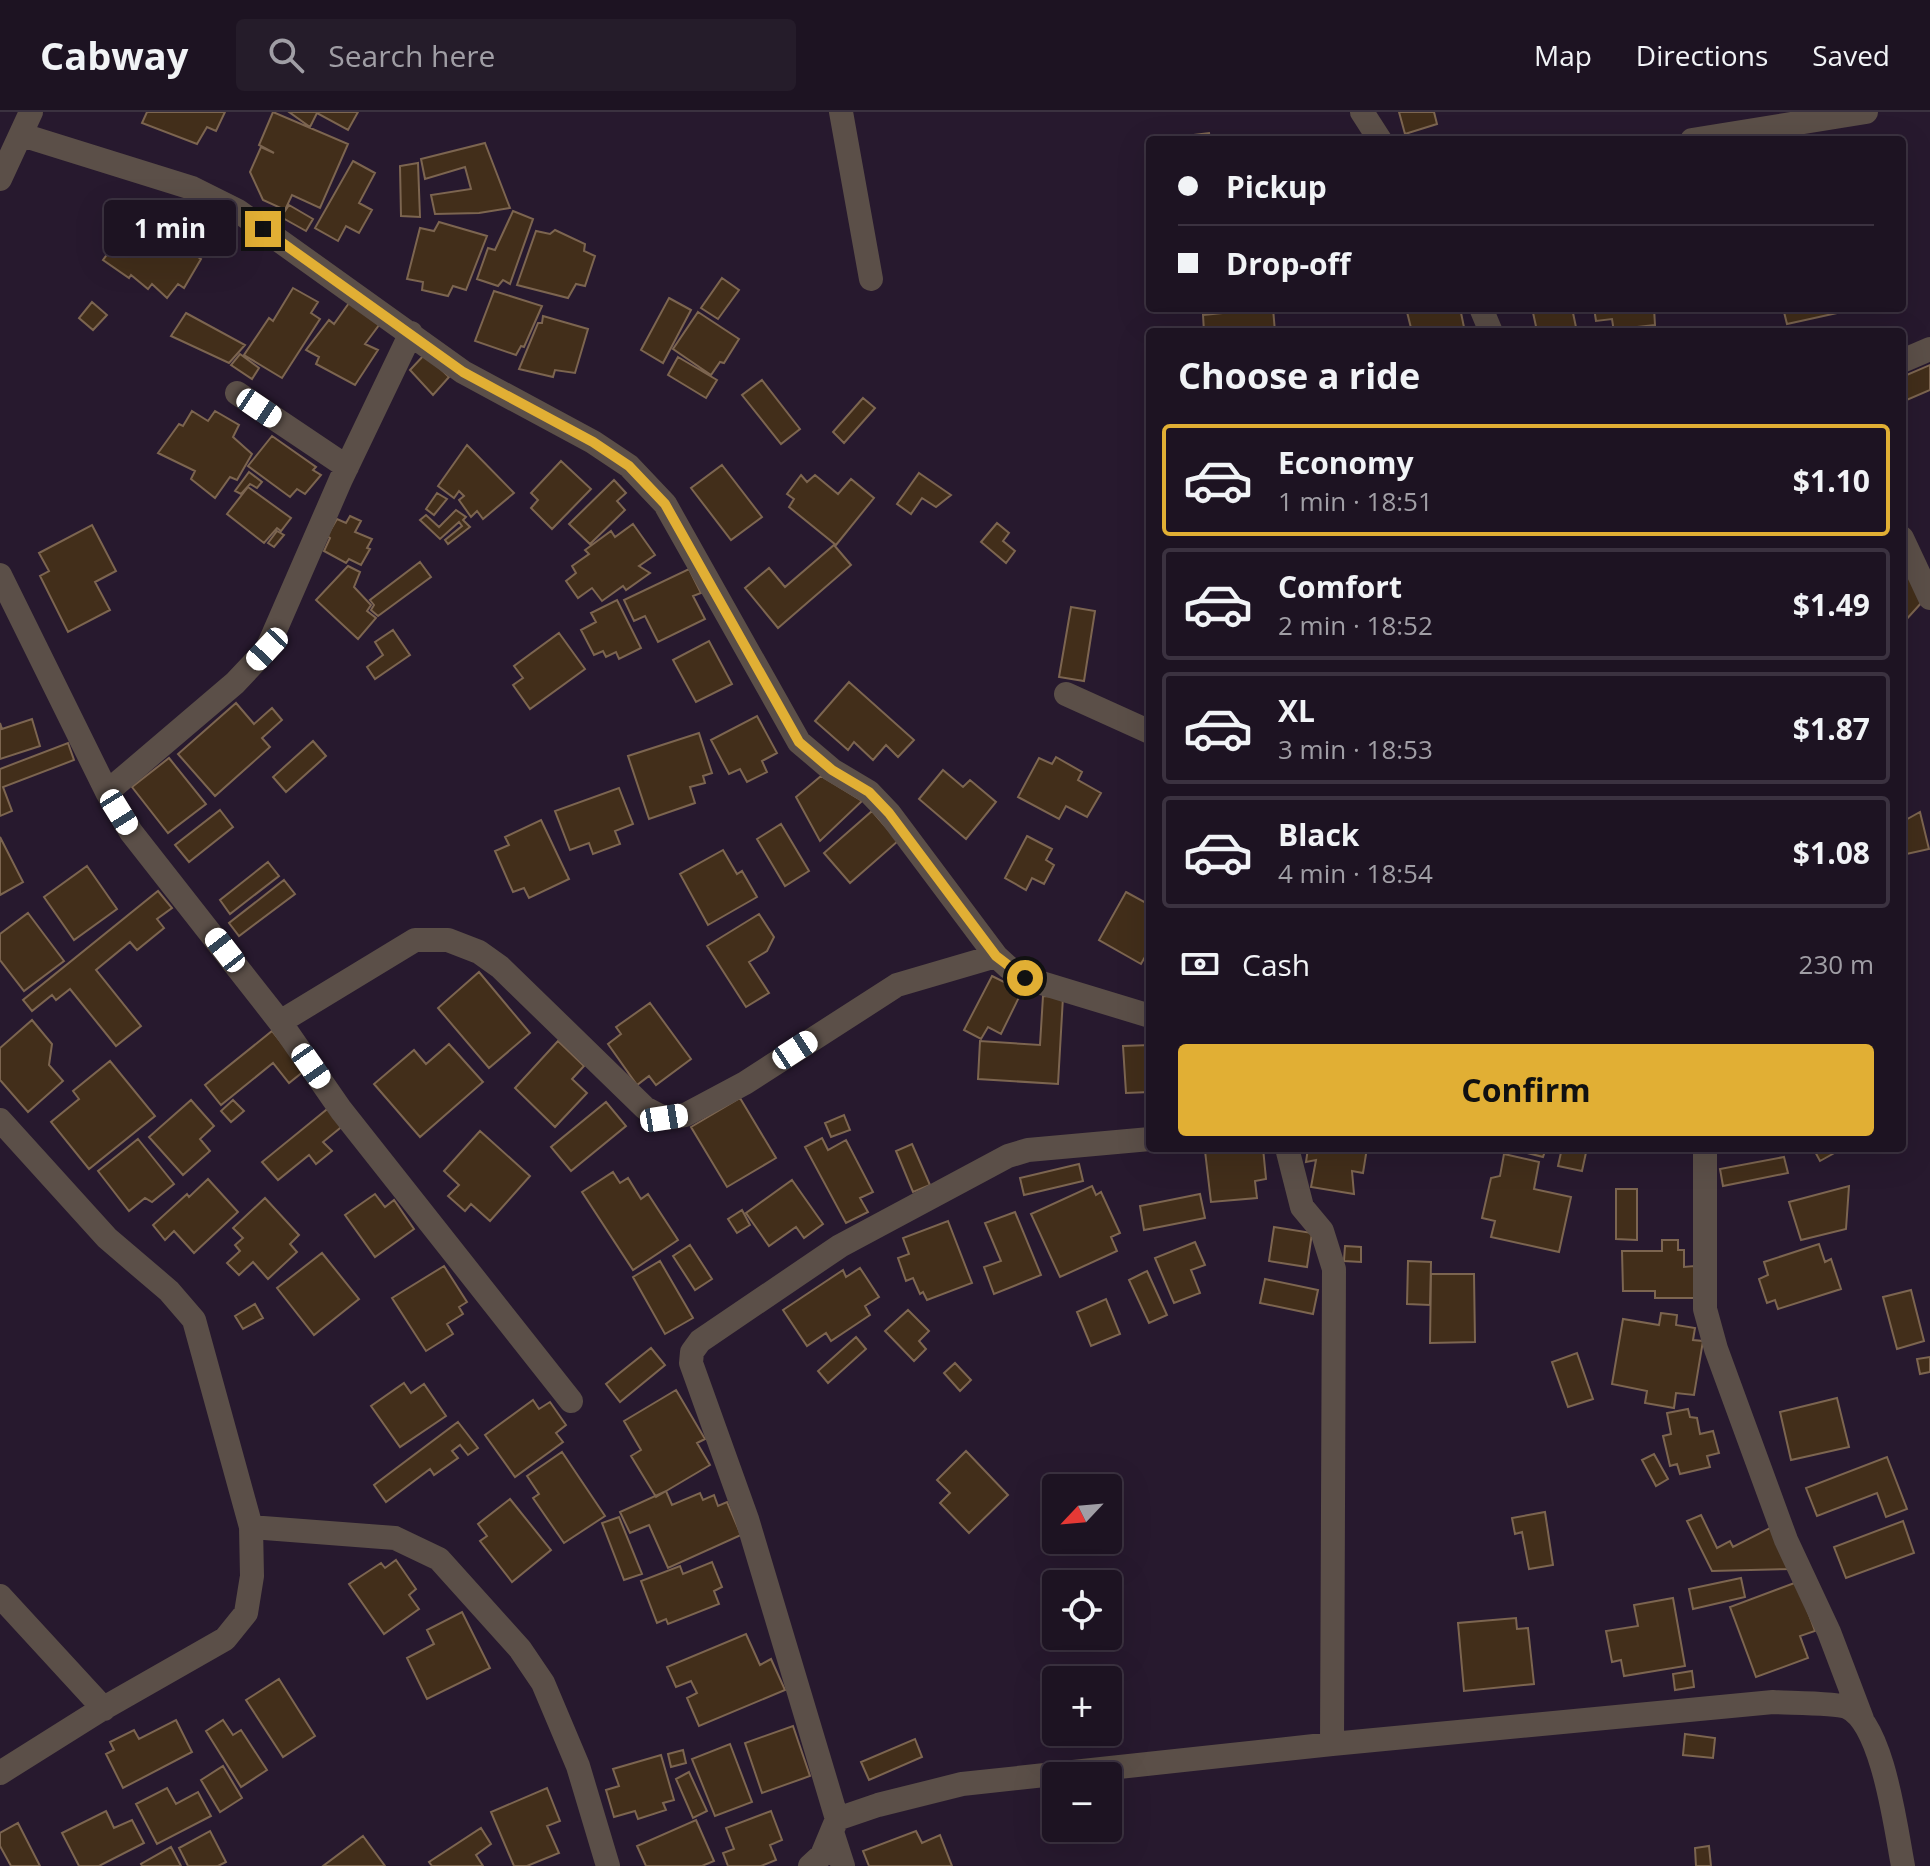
<!DOCTYPE html>
<html lang="en">
<head>
<meta charset="utf-8">
<style>
	body { margin:0; font-family:"Open Sans",sans-serif; background:#251c2a; color:#f1f3f6; height:100vh; display:flex; flex-direction:column; font-size:30px; white-space:nowrap }
	* { box-sizing:border-box; margin:0 }
	p { font-size:26px; color:#a09ea5 }
	.icon { flex:none; width:44px; height:44px; fill:none; stroke:currentColor; stroke-width:2; stroke-linecap:round; stroke-linejoin:round }
	.map { position:relative; flex:1; overflow:hidden }
	.details { position:absolute; left:1146px; top:216px; width:760px; height:824px; display:flex; flex-direction:column; background:#1d1322; border-radius:8px; box-shadow:0 8px 32px #0002,0 0 0 2px #3b3240 }
	.details>* { flex:none }
	.hud { position:absolute; left:1146px; top:24px; width:760px; height:176px; border-radius:8px; box-shadow:0 8px 32px #0002,0 0 0 2px #3b3240; display:grid; align-content:center; height:176px; padding:0 32px; background:#1d1322 }
	.needle { width:52px; rotate:244deg }
	.buttons { position:absolute; left:1042px; top:1362px; display:grid; gap:16px }
	.buttons a { display:grid; place-items:center; width:80px; height:80px; border-radius:8px; background:#1d1322; box-shadow:0 8px 32px #0002,0 0 0 2px #3b3240; font-size:40px }
	.end { position:absolute; width:36px; height:36px; margin:-18px; border:10px solid #e1af34; background:#111; box-shadow:0 0 0 4px #111 }
	.from { border-radius:50% }
	.bubble { position:absolute; height:56px; border-radius:8px; background:#1d1322; box-shadow:0 8px 32px #0002,0 0 0 2px #3b3240; font-size:26px; font-weight:700; line-height:56px; text-align:center }
	.car { position:absolute; width:24px; height:48px; margin:-24px -12px; border-radius:10px; box-shadow:0 0 6px 2px #0007; background:linear-gradient(#fff 24%,#345 0 40%,#fff 0 76%,#345 0 86%,#fff 0) }
	.hud b { display:flex; align-items:center; gap:28px; height:76px; font-size:30px }
	.hud b+b { border-top:2px solid #3b3240 }
	.hud i { width:20px; height:20px; background:#f1f3f6 }
	ul { padding:0; list-style:none }
	li { display:flex; align-items:center; gap:24px; height:112px; margin:0 16px 12px; padding:0 16px; border:4px solid #3b3240; border-radius:8px }
	li div { flex:1 }
	li b { display:block; font-size:30px }
	li em { font-style:normal; font-weight:700 }
	li.on { border-color:#e1af34 }
	li>.icon { width:72px; height:72px; stroke-width:1.5 }
	h2 { padding:0 32px; font-size:36px; line-height:96px }
	.pay { display:flex; align-items:center; gap:20px; height:88px; padding:0 32px; font-size:30px }
	.pay p { margin-inline-start:auto }
	.action { display:flex; gap:16px; margin-top:auto; padding:16px 32px }
	.action a { flex:1; height:92px; border-radius:8px; background:#e1af34; color:#111; font-size:32px; font-weight:700; line-height:92px; text-align:center }
	header { display:flex; align-items:center; gap:48px; box-sizing:border-box; height:112px; padding:0 40px; background:#1d1322; border-bottom:2px solid #3b3240 }
	header strong { font-size:38px }
	nav { display:flex; gap:44px; margin-inline-start:auto; font-size:28px }
	.search { width:560px; height:72px; background:#251c2a; display:flex; align-items:center; gap:20px; box-sizing:border-box; padding:0 28px; border-radius:8px; color:#a09ea5; font-size:30px }
	.map>svg:first-child { display:block }
	.building { fill:#422e1a; stroke:#7c6550; stroke-width:2 }
	.lines { fill:none; stroke-linecap:round; stroke-linejoin:round }
	.street { stroke:#5b4f48; stroke-width:24 }
	.route { stroke:#e1af34; stroke-width:10 }
</style>
</head>
<body>
<header>
<strong>Cabway</strong>
<div class="search"><svg class="icon" aria-label="search" viewBox="0 0 24 24"><circle cx="10" cy="10" r="6"/><path d="M15 15l6 6"/></svg>Search here</div>
<nav><a>Map</a><a>Directions</a><a>Saved</a></nav>
</header>
<div class="map">
<svg width="1930" height="1754" viewBox="0 0 1930 1754">
	<rect width="100%" height="100%" fill="#27192e"/>
	<!-- building -->
	<path class="building" d="M147 0H225L216 19 207 15 197 32 142 11Z
		M273 0 348 32 320 96 292 83 285 98 263 88 250 60 261 35 274 41 259 33Z
		M289 0H358L348 18 317 1 310 15Z
		M1399 0H1434L1437 12 1405 22Z
		M1209 21 1210 28H1186V24Z
		M485 31 510 96 479 101 435 102 431 83 471 77 465 55 425 67 421 47Z
		M353 49 375 61 359 91 372 98 359 121 346 114 338 129 315 116Z
		M418 51 420 105 401 104 400 54Z
		M289 93 313 107 306 119 281 105Z
		M513 99 533 107 510 172 503 168 498 174 477 167 488 136 495 138Z
		M138 100 156 111 161 104 191 123 182 135 201 147 184 176 178 172 167 186 152 172 148 177 131 163 129 166 103 148Z
		M439 110 487 124 466 178 453 174 448 184 422 178 423 170 407 167 420 116 434 119Z
		M555 118 585 132 584 139 595 144 585 174 576 172 568 186 517 173 536 119 550 122Z
		M722 166 739 178 718 207 701 196Z
		M293 176 318 190 311 201 320 207 282 266 244 243 269 206 273 209Z
		M494 179 542 194 524 235 521 234 516 243 475 229Z
		M669 186 691 198 663 251 641 238Z
		M92 190 107 203 93 218 79 206Z
		M349 191 382 209 365 232 378 238 355 273 316 252 319 245 306 238 329 208 334 212Z
		M1273 196 1275 220H1204L1203 203Z
		M1406 196H1447L1448 199 1460 196 1465 220H1412Z
		M1532 196H1572L1577 220H1548L1547 217 1537 219Z
		M1594 196H1654L1655 213 1638 215V220H1614L1612 207 1596 209Z
		M1783 196H1851V198L1787 212Z
		M698 200 739 227 724 251 720 250 711 263 673 237Z
		M186 201 245 233 229 251 171 224Z
		M543 204 588 217 575 261 555 258 553 265 519 257 538 211H542Z
		M240 242 259 256 252 267 231 253Z
		M425 242 449 265 433 283 410 258Z
		M678 245 717 268 706 286 668 263Z
		M1930 253V278L1902 290V265Z
		M762 268 800 317 781 332 742 283Z
		M863 286 875 296 844 331 833 320Z
		M192 299 208 309 215 299 239 313 233 325 252 342 237 368 230 365 215 386 191 367 195 359 158 341 179 312 183 314Z
		M272 324 316 355 313 358 321 363 305 382 297 377 290 385 248 354Z
		M467 333 514 381 483 407 477 399 471 405 459 388 464 384 459 379 454 386 438 374Z
		M561 349 591 377 552 417 531 396 538 388 531 381Z
		M722 353 762 405 731 428 691 376Z
		M249 360 262 370 257 376 250 372 241 382 235 379Z
		M919 361 951 383 936 395 922 386 911 402 897 392Z
		M801 363 807 370 815 363 838 382 851 367 874 386 836 433 789 395 794 387 787 382Z
		M614 368 626 381 617 389 625 398 590 432 569 412Z
		M248 375 291 406 281 419 277 416 264 431 227 402Z
		M437 381 447 387 434 403 426 397Z
		M456 398 466 405 463 408 470 415 448 432 445 428 462 414 459 410 440 427 420 408 426 403 439 415Z
		M350 404 361 409 355 420 372 427 367 436 370 437 361 453 349 447 346 451 324 439 330 426 327 424 337 407 346 411Z
		M997 411 1009 421 1003 429 1015 439 1006 451 981 430Z
		M633 412 655 443 639 454 650 461 626 478 623 474 602 489 592 476 578 486 566 469 576 461 572 454 589 442 585 438 611 419 615 425Z
		M92 413 116 459 95 470 110 498 68 520 40 464 49 459 39 441Z
		M277 419 284 423 274 435 268 431Z
		M834 433 851 453 778 516 745 476 769 456 785 475Z
		M420 450 431 465 378 504 371 498 374 493 370 488Z
		M348 454 360 460 354 475 371 493 367 499 376 506 358 527 316 488Z
		M689 457 701 481 693 484 705 507 658 530 645 504 634 509 624 488Z
		M1909 463 1923 489 1904 510 1902 470Z
		M617 488 641 536 619 547 616 540 606 545 603 539 594 543 581 518 596 510 591 501Z
		M1071 495 1095 499 1084 569 1059 565Z
		M393 518 410 543 375 567 367 555 383 543 375 530Z
		M559 521 585 557 530 597 513 573 523 566 514 554Z
		M709 529 732 572 696 590 673 548Z
		M849 570 914 628 898 645 886 633 873 648 854 630 848 638 815 609Z
		M236 591 254 612 272 596 282 608 262 626 270 635 215 684 178 642Z
		M757 604 777 641 762 649 767 660 747 670 740 657 729 662 711 628Z
		M32 607 40 634 0 647V611L2 617Z
		M699 621 712 661 703 664 705 671 690 675 695 691 649 707 628 644Z
		M313 629 326 644 286 680 273 665Z
		M68 631 74 648 3 675 12 699 0 704V657Z
		M1056 645 1082 660 1078 668 1101 681 1087 705 1066 694 1059 707 1018 685 1039 646 1052 652Z
		M169 646 206 692 168 721 132 675Z
		M943 658 963 675 970 668 996 690 966 727 919 687Z
		M821 664 862 689 820 729 796 685Z
		M619 676 633 712 615 719 620 732 593 742 589 731 570 738 555 699Z
		M220 698 233 715 189 750 175 733Z
		M872 699 898 729 850 771 824 741Z
		M1920 700 1929 737 1902 743V710Z
		M541 708 569 767 529 786 524 776 513 780 495 739 509 733 505 725Z
		M781 712 809 759 785 774 757 727Z
		M1027 724 1052 737 1046 748 1054 753 1044 772 1032 766 1026 778 1005 766Z
		M0 725 23 770 0 783Z
		M723 738 737 762 742 759 757 785 708 813 680 762Z
		M268 750 279 764 230 802 220 788Z
		M87 754 117 797 74 828 44 785Z
		M284 768 295 782 239 824 229 811Z
		M158 779 172 796 157 807 164 816 137 838 130 830 96 858 141 914 116 934 70 877 56 888 52 883 32 899 23 888Z
		M1126 780 1150 793V845L1146 843 1141 852 1099 828Z
		M28 801 64 849 24 879 0 848V822Z
		M759 802 774 825 767 839 749 850 769 881 746 895 707 834Z
		M479 860 530 921 489 956 438 896Z
		M992 864 1022 879 1001 922 988 915 981 927 964 918Z
		M1043 884 1063 885 1058 972 978 967 980 929 1040 933Z
		M650 891 691 947 656 973 649 964 637 973 608 932 621 922 616 915Z
		M32 908 52 932 49 953 63 969 28 1000 0 968V936Z
		M272 919 304 959 289 971 273 951 221 993 205 973Z
		M558 929 584 954 572 967 587 981 555 1015 515 976Z
		M449 932 483 970 420 1025 374 972 414 938 426 952Z
		M1150 933V980L1126 981 1123 934Z
		M110 949 155 1004 89 1057 51 1010 79 987 73 979Z
		M740 986 776 1046 727 1075 691 1015Z
		M191 988 214 1014 200 1027 210 1039 183 1063 149 1025Z
		M233 988 244 999 231 1010 221 999Z
		M606 990 626 1014 571 1059 551 1035Z
		M331 994 345 1012 323 1030 332 1039 316 1052 309 1043 278 1068 262 1050Z
		M844 1003 850 1018 831 1025 825 1011Z
		M480 1019 530 1064 490 1109 471 1092 465 1099 448 1084 459 1073 444 1059Z
		M822 1026 828 1038 846 1028 873 1080 860 1086 868 1100 846 1111 805 1035Z
		M138 1027 174 1072 152 1090 145 1086 129 1099 98 1059Z
		M912 1032 930 1073 913 1080 896 1039Z
		M1235 1036H1263L1266 1067 1255 1069 1257 1086 1211 1090 1205 1039Z
		M1308 1036H1367L1363 1061 1352 1059 1354 1082 1311 1075 1316 1048 1306 1050Z
		M1508 1036H1546L1543 1045Z
		M1562 1036H1587L1582 1059 1558 1054Z
		M1813 1036H1836L1838 1039 1820 1049Z
		M1504 1042 1539 1050 1534 1077 1571 1085 1559 1140 1491 1125 1495 1109 1482 1106 1491 1066 1500 1064Z
		M1784 1045 1788 1061 1723 1074 1720 1057Z
		M1079 1052 1083 1069 1024 1083 1020 1066Z
		M613 1060 620 1071 628 1066 641 1087 648 1082 678 1128 633 1158 582 1080Z
		M208 1067 238 1100 194 1141 174 1119 165 1128 153 1113 187 1082 189 1085Z
		M792 1068 823 1112 804 1126 796 1115 769 1134 746 1101Z
		M1092 1074 1096 1083 1101 1080 1120 1121 1111 1125 1117 1139 1060 1165 1031 1102Z
		M1849 1074 1846 1117 1801 1128 1789 1090Z
		M1616 1077H1637V1128L1616 1127Z
		M375 1082 385 1095 394 1088 414 1117 375 1145 345 1103Z
		M1200 1082 1205 1106 1144 1118 1140 1094Z
		M265 1086 299 1123 290 1132 297 1140 268 1167 253 1150 239 1163 227 1151 240 1139 235 1133 243 1126 233 1116Z
		M742 1098 750 1113 737 1121 728 1107Z
		M1015 1100 1041 1163 994 1182 984 1155 1001 1149 985 1111Z
		M948 1109 972 1171 927 1188 923 1180 920 1182 913 1166 906 1169 898 1146 909 1142 903 1126Z
		M1274 1115 1312 1121 1307 1155 1269 1149Z
		M1662 1128H1678V1138H1684V1155L1694 1154 1695 1186H1655V1179H1623L1622 1139H1662Z
		M1195 1130 1205 1153 1191 1158 1200 1181 1174 1191 1155 1146Z
		M1819 1132 1825 1150 1831 1147 1841 1177 1778 1197 1775 1188 1767 1191 1759 1167 1768 1163 1764 1150Z
		M690 1133 712 1167 695 1178 673 1144Z
		M1345 1134 1361 1135V1150L1344 1149Z
		M322 1141 359 1187 314 1223 277 1176Z
		M660 1149 693 1206 665 1222 633 1165Z
		M1408 1149 1431 1150 1430 1193 1407 1192Z
		M444 1154 467 1190 459 1195 463 1202 447 1212 453 1222 426 1239 392 1186Z
		M860 1156 879 1185 865 1194 870 1203 831 1229 826 1221 807 1234 783 1198 843 1158 846 1165Z
		M1147 1159 1167 1203 1149 1211 1129 1168Z
		M1431 1162H1474L1475 1230 1430 1231Z
		M1265 1167 1318 1178 1313 1202 1260 1191Z
		M1911 1178 1924 1229 1897 1237 1883 1185Z
		M1106 1187 1120 1222 1091 1234 1077 1200Z
		M255 1192 263 1206 243 1217 235 1204Z
		M908 1198 929 1219 919 1229 926 1237 914 1249 885 1219Z
		M1661 1201 1677 1203 1676 1213 1695 1216 1693 1228 1703 1229 1694 1283 1676 1281 1674 1296 1645 1291 1647 1279 1612 1272 1623 1207 1659 1213Z
		M856 1225 866 1237 828 1271 818 1259Z
		M651 1236 665 1253 620 1290 606 1272Z
		M1577 1241 1593 1287 1568 1295 1552 1250Z
		M1930 1245V1260L1920 1262 1917 1247Z
		M955 1251 971 1268 960 1279 944 1261Z
		M404 1271 411 1281 424 1272 446 1304 400 1335 371 1294Z
		M676 1278 705 1327 697 1331 710 1353 656 1385 631 1344 641 1338 624 1309Z
		M1837 1286 1849 1335 1791 1348 1780 1300Z
		M533 1288 539 1297 550 1290 566 1313 556 1321 563 1330 515 1365 485 1323Z
		M1688 1297 1690 1305 1697 1306 1700 1322 1713 1319 1719 1341 1707 1344 1710 1355 1680 1362 1677 1352 1670 1354 1663 1324 1671 1322 1667 1301Z
		M458 1310 478 1336 468 1343 460 1333 452 1339 458 1346 434 1363 430 1357 386 1390 374 1373Z
		M966 1339 1008 1383 969 1421 940 1391 950 1381 937 1368Z
		M562 1340 605 1404 564 1431 533 1386 539 1382 527 1364Z
		M1654 1342 1668 1367 1656 1374 1642 1348Z
		M1887 1345 1907 1397 1886 1405 1877 1381 1817 1404 1806 1376Z
		M666 1379 672 1393 700 1381 703 1388 714 1383 718 1394 727 1390 741 1423 668 1456 649 1413 630 1421 620 1400Z
		M510 1387 551 1438 512 1470 480 1429 487 1424 478 1412Z
		M1545 1400 1553 1453 1529 1457 1522 1420 1515 1422 1512 1406Z
		M1701 1403 1717 1436 1730 1429 1733 1435 1772 1415 1792 1457 1712 1459 1687 1409Z
		M619 1405 642 1462 624 1468 602 1411Z
		M1903 1409 1914 1441 1846 1466 1834 1435Z
		M396 1448 416 1477 409 1483 419 1497 384 1522 349 1472 381 1451 385 1456Z
		M712 1450 722 1475 714 1479 719 1492 668 1512 666 1507 657 1511 641 1469 680 1454 683 1462Z
		M1741 1466 1745 1485 1693 1497 1689 1477Z
		M1797 1470 1815 1519 1800 1524 1808 1546 1756 1565 1730 1495Z
		M1673 1486 1685 1554 1624 1564 1621 1548 1612 1550 1606 1519 1638 1514 1634 1493Z
		M462 1500 490 1556 427 1587 407 1546 434 1532 427 1518Z
		M1516 1506 1517 1517 1528 1516 1534 1572 1464 1579 1458 1511Z
		M746 1522 760 1553 771 1547 785 1578 699 1614 687 1586 697 1581 691 1569 676 1575 667 1555Z
		M1692 1559 1694 1575 1675 1578 1673 1562Z
		M279 1567 315 1624 283 1645 246 1588Z
		M176 1608 192 1640 123 1676 106 1642 114 1638 110 1630 134 1618 139 1627Z
		M223 1608 233 1623 241 1618 267 1658 241 1675 206 1619Z
		M793 1614 810 1664 762 1681 745 1631Z
		M1685 1622 1715 1626 1713 1646 1683 1643Z
		M915 1627 922 1645 869 1668 861 1650Z
		M730 1632 752 1690 715 1704 692 1647Z
		M683 1638 686 1651 671 1655 668 1642Z
		M661 1643 674 1688 663 1691 666 1698 638 1707 635 1699 614 1705 606 1678 619 1674 613 1657Z
		M223 1654 242 1686 220 1700 201 1668Z
		M689 1660 707 1699 693 1706 676 1667Z
		M167 1676 176 1692 198 1680 211 1704 157 1732 136 1692Z
		M547 1676 560 1709 547 1714 559 1741 527 1754H514L491 1700Z
		M106 1699 114 1716 132 1708 144 1731 99 1754H79L62 1721Z
		M771 1699 782 1728 770 1733 776 1748 761 1754H728L723 1741 734 1737 726 1716Z
		M696 1708 714 1749 702 1754H646L637 1734Z
		M18 1711 40 1754H11L0 1734V1721Z
		M481 1716 491 1732 476 1743 483 1754H432L429 1750Z
		M210 1719 226 1750 218 1754H188L179 1736Z
		M916 1719 922 1731 940 1723 952 1754H869L863 1739Z
		M363 1724 385 1754H323Z
		M1709 1734 1711 1754H1696L1695 1736Z
		M171 1735 181 1754H142L141 1752Z"/>
	<g class="lines">
		<!-- street -->
		<path class="street" d="M841 0 871 167
			M1362 0 1380 28
			M22 23 192 76 238 99 463 260 593 330 629 354 665 392 799 630 832 658 869 680 889 701 996 844 1008 855 1025 866 1150 904
			M1692 28 1866 0
			M0 67 31 0
			M1481 196 1491 220
			M1902 249 1930 237
			M237 281 347 355
			M1902 426 1930 486
			M0 463 107 680 131 720 280 910 341 998 571 1289
			M1066 582 1150 620
			M107 680 235 571 267 537 341 367 411 221
			M280 910 415 828H448L479 840 500 855 645 996 664 1006 685 1003 745 971 897 873 996 844
			M0 1008 107 1126 169 1179 194 1208 251 1415 252 1464 246 1501 225 1527 97 1600 0 1661
			M1287 1036 1302 1095 1322 1119 1334 1157 1332 1632
			M1705 1036V1197L1716 1237 1786 1428 1829 1520 1862 1607
			M251 1415 395 1426 439 1447 520 1537 543 1571 578 1654 608 1754
			M0 1484 104 1597
			M837 1707 747 1407 691 1251 692 1240 700 1229 840 1134 1008 1044 1028 1038 1150 1027
			M832 1720 843 1754
			M810 1754 822 1743 837 1707 878 1693 962 1672 1332 1632 1773 1590C1788 1591 1837 1591 1847 1595 1883 1611 1896 1718 1903 1754"/>
	</g>
	<g class="lines">
		<!-- route -->
		<path class="route" d="M263 117 463 260 593 330 629 354 665 392 799 630 832 658 869 680 889 701 996 844 1025 866"/>
	</g>
</svg>
<div class="buttons">
<a><svg class="needle" viewBox="-14 -14 28 28"><path d="M0-13l5 13h-10z" fill="#e53935"/><path d="M0 13l5-13h-10z" fill="#a09ea5"/></svg></a>
<a><svg class="icon" aria-label="locate" viewBox="0 0 24 24"><circle cx="12" cy="12" r="6"/><path d="M12 2v4M12 18v4M2 12h4M18 12h4"/></svg></a>
<a>+</a>
<a>−</a>
</div>
<i class="end from" style="left:1025px;top:866px"></i>
<i class="end" style="left:263px;top:117px"></i>
<div class="bubble" style="left:104px;top:88px;width:132px">1 min</div>
<i class="car" style="left:259px;top:296px;rotate:124deg"></i>
<i class="car" style="left:267px;top:537px;rotate:223deg"></i>
<i class="car" style="left:119px;top:700px;rotate:148deg"></i>
<i class="car" style="left:225px;top:838px;rotate:322deg"></i>
<i class="car" style="left:795px;top:938px;rotate:57deg"></i>
<i class="car" style="left:311px;top:954px;rotate:145deg"></i>
<i class="car" style="left:664px;top:1006px;rotate:81deg"></i>
<div class="hud">
<b><i class="from"></i>Pickup</b>
<b><i></i>Drop-off</b>
</div>
<section class="details">
<h2>Choose a ride</h2>
<ul>
<li class="on"><svg class="icon" aria-label="car" viewBox="0 0 24 24"><path d="M5 17H2v-5l4-1 3-4h7l3 4 3 1v5h-3M9 17h6M6 11h13"/><circle cx="7" cy="17" r="2"/><circle cx="17" cy="17" r="2"/></svg><div><b>Economy</b><p>1 min · 18:51</p></div><em>$1.10</em></li>
<li><svg class="icon" aria-label="car" viewBox="0 0 24 24"><path d="M5 17H2v-5l4-1 3-4h7l3 4 3 1v5h-3M9 17h6M6 11h13"/><circle cx="7" cy="17" r="2"/><circle cx="17" cy="17" r="2"/></svg><div><b>Comfort</b><p>2 min · 18:52</p></div><em>$1.49</em></li>
<li><svg class="icon" aria-label="car" viewBox="0 0 24 24"><path d="M5 17H2v-5l4-1 3-4h7l3 4 3 1v5h-3M9 17h6M6 11h13"/><circle cx="7" cy="17" r="2"/><circle cx="17" cy="17" r="2"/></svg><div><b>XL</b><p>3 min · 18:53</p></div><em>$1.87</em></li>
<li><svg class="icon" aria-label="car" viewBox="0 0 24 24"><path d="M5 17H2v-5l4-1 3-4h7l3 4 3 1v5h-3M9 17h6M6 11h13"/><circle cx="7" cy="17" r="2"/><circle cx="17" cy="17" r="2"/></svg><div><b>Black</b><p>4 min · 18:54</p></div><em>$1.08</em></li>
</ul>
<div class="pay"><svg class="icon" aria-label="cash" viewBox="0 0 24 24"><path d="M3 7h18v10H3z"/><circle cx="12" cy="12" r="2"/></svg>Cash<p>230 m</p></div>
<div class="action"><a>Confirm</a></div>
</section>
</div>
</body>
</html>
